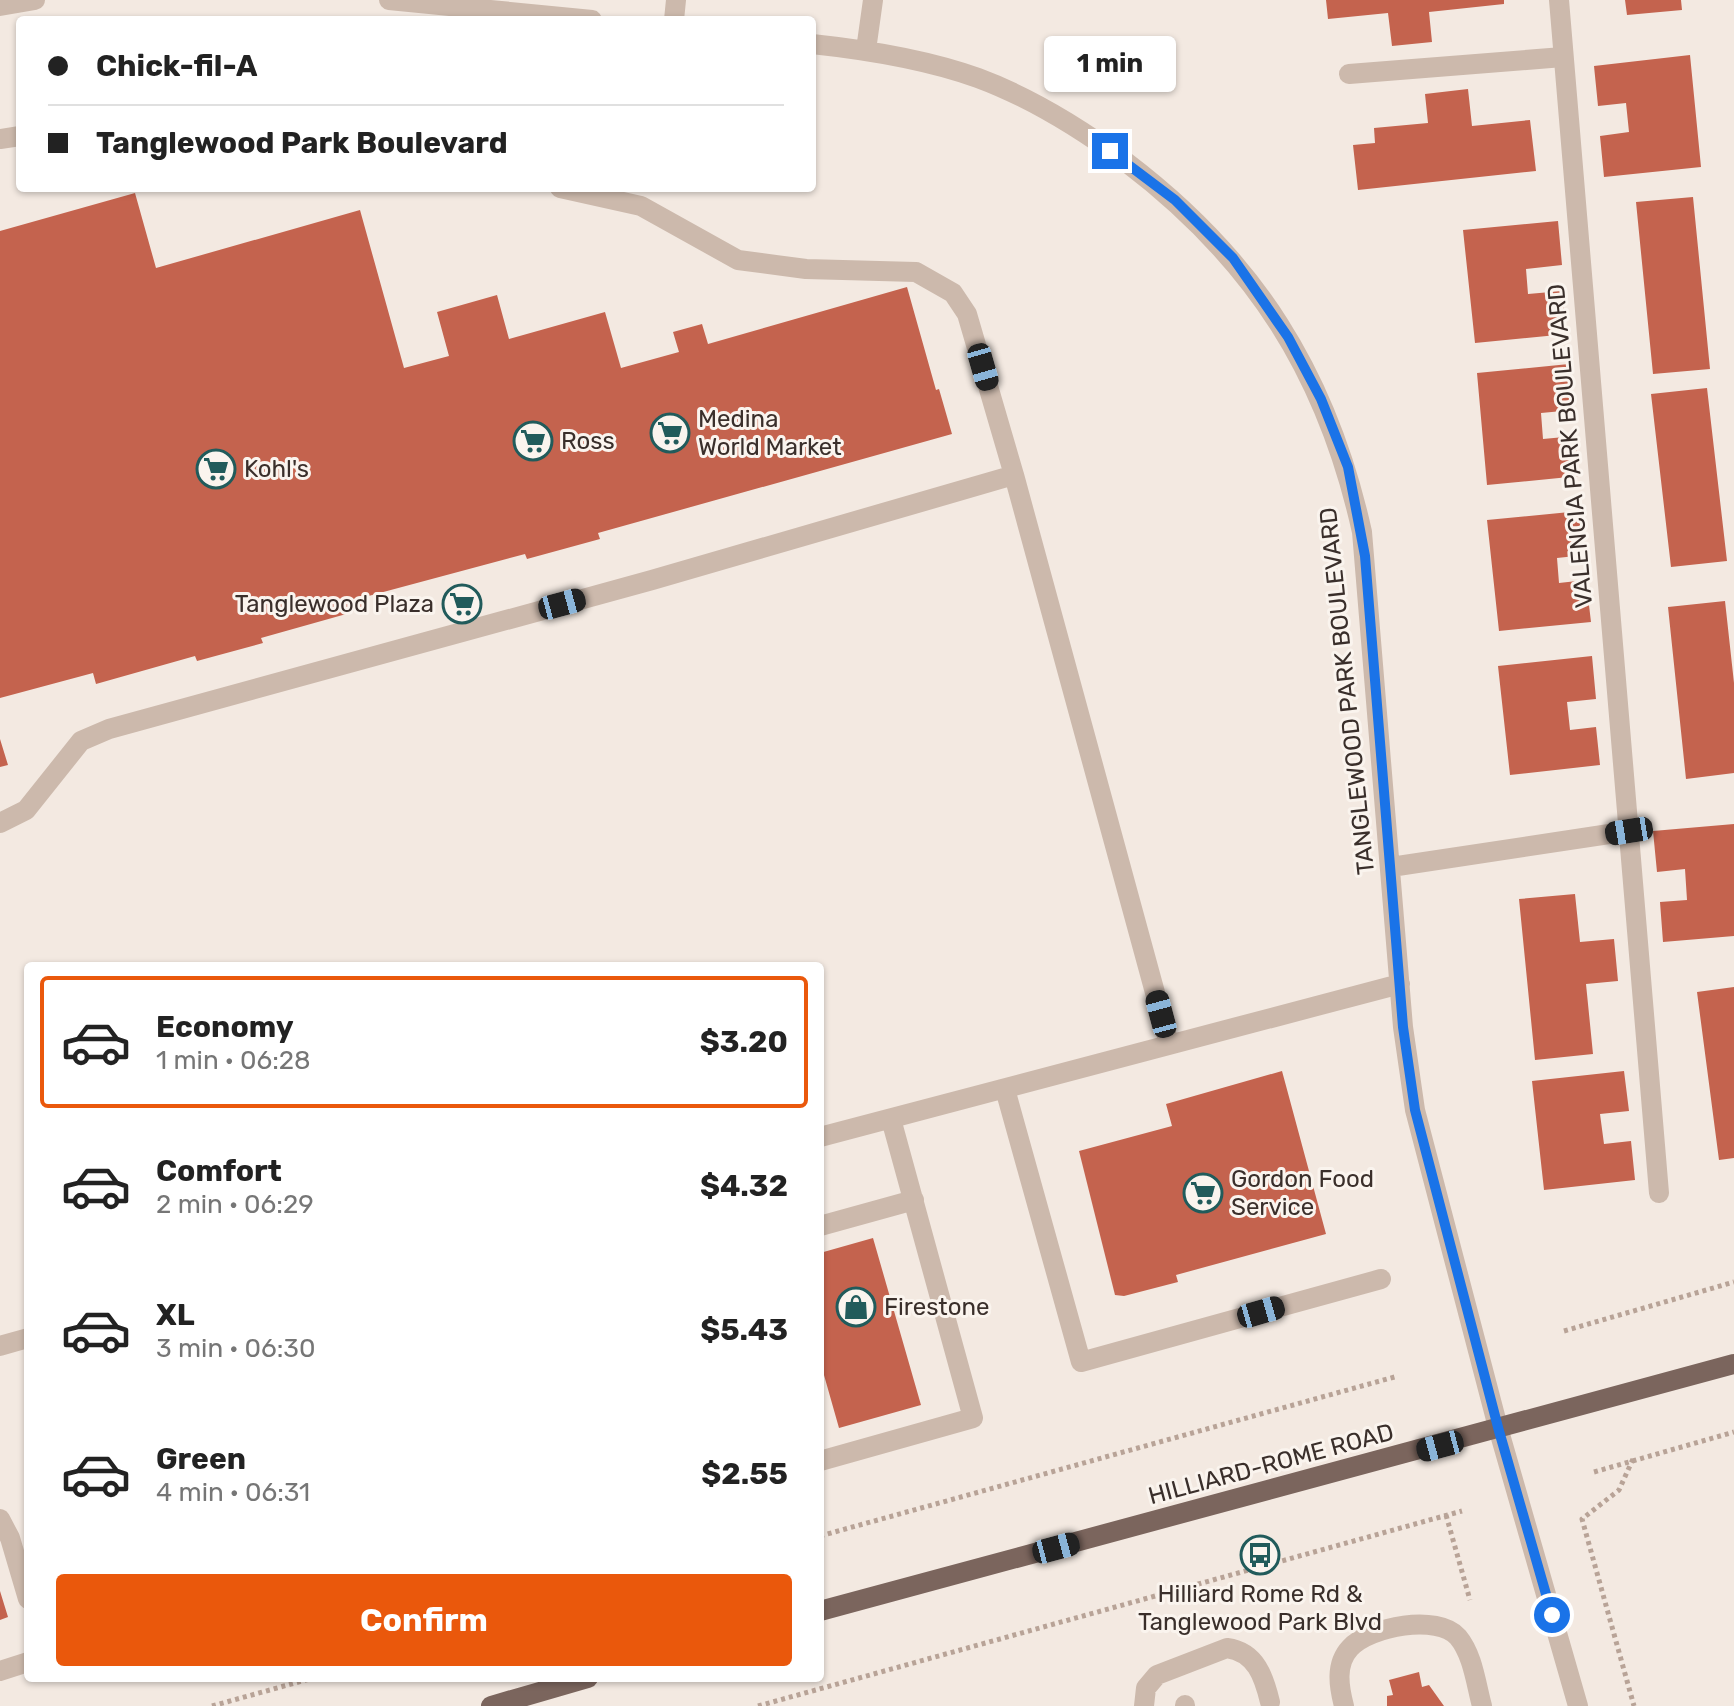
<!DOCTYPE html>
<html lang="en">
<head>
<meta charset="utf-8">
<style>
	body { margin:0; font-family:Rubik,sans-serif; background:#f2f2f2; color:#222; height:100vh; display:flex; flex-direction:column; font-size:30px; white-space:nowrap }
	* { box-sizing:border-box; margin:0 }
	p { font-size:26px; color:#767676 }
	.icon { flex:none; width:44px; height:44px; fill:none; stroke:currentColor; stroke-width:2; stroke-linecap:round; stroke-linejoin:round }
	.map { position:relative; flex:1; overflow:hidden }
	.drawer { position:absolute; left:24px; top:962px; width:800px; height:720px; display:flex; flex-direction:column; background:#fff; border-radius:8px; box-shadow:0 2px 6px #0004 }
	.drawer>* { flex:none }
	.hud { position:absolute; left:16px; top:16px; width:800px; height:176px; border-radius:8px; box-shadow:0 2px 6px #0004; display:grid; align-content:center; height:176px; padding:0 32px; background:#fff }
	.end { position:absolute; width:36px; height:36px; margin:-18px; border:10px solid #1a73e8; background:#fff; box-shadow:0 0 0 4px #fff }
	.from { border-radius:50% }
	.bubble { position:absolute; height:56px; border-radius:8px; background:#fff; box-shadow:0 2px 6px #0004; font-size:26px; font-weight:700; line-height:56px; text-align:center }
	.car { position:absolute; width:24px; height:48px; margin:-24px -12px; border-radius:10px; box-shadow:0 0 6px 2px #0007; background:linear-gradient(#222 24%,#8ab4d8 0 40%,#222 0 76%,#8ab4d8 0 86%,#222 0) }
	.hud b { display:flex; align-items:center; gap:28px; height:76px; font-size:30px }
	.hud b+b { border-top:2px solid #e0e0e0 }
	.hud i { width:20px; height:20px; background:#222 }
	ul { padding:14px 0 0; list-style:none }
	li { display:flex; align-items:center; gap:24px; height:132px; margin:0 16px 12px; padding:0 16px; border:4px solid transparent; border-radius:8px }
	li div { flex:1 }
	li b { display:block; font-size:30px }
	li em { font-style:normal; font-weight:700 }
	li.selected { border-color:#ea580c }
	li>.icon { width:72px; height:72px; stroke-width:1.5 }
	.cta { display:flex; gap:16px; margin-top:auto; padding:16px 32px }
	.cta a { flex:1; height:92px; border-radius:8px; background:#ea580c; color:#fff; font-size:32px; font-weight:700; line-height:92px; text-align:center }
	.map>svg:first-child { display:block }
	.building { fill:#c4634e }
	.lines { fill:none; stroke-linecap:round; stroke-linejoin:round }
	.path { stroke:#b8a397; stroke-width:5; stroke-dasharray:4 4; stroke-linecap:butt }
	.minor { stroke:#ccb9ac; stroke-width:20 }
	.major { stroke:#7b655d; stroke-width:20 }
	.route { stroke:#1a73e8; stroke-width:10 }
	.labels { text-anchor:middle; dominant-baseline:central; stroke-width:6; stroke-linejoin:round; paint-order:stroke }
	.poi-label { font-size:24px; fill:#3a2f2b; stroke:#faf4ee; text-anchor:start }
	.street-label { font-size:24px; fill:#3a2f2b; stroke:#faf4ee }
</style>
</head>
<body>
<div class="map">
<svg width="1734" height="1706" viewBox="0 0 1734 1706">
	<rect width="100%" height="100%" fill="#f3e9e1"/>
	<!-- building -->
	<path class="building" d="M1326 0H1504V4L1429 12 1432 42 1392 46 1388 13 1328 19Z
		M1625 0H1681L1682 10 1627 15Z
		M1690 55 1701 167 1604 177 1600 136 1629 132 1626 103 1598 106 1594 66Z
		M1468 89 1472 126 1530 120 1536 171 1358 190 1353 145 1375 143 1374 128 1428 123 1425 94Z
		M135 193 156 268 360 210 404 368 449 356 437 312 497 295 509 339 605 312 621 368 679 352 673 332 702 324 708 344 907 287 936 390 939 389 952 434 598 533 600 539 527 559 525 554 361 598 364 609 261 638 263 643 197 661 195 656 96 684 93 673 0 698V231Z
		M1693 197 1710 369 1653 374 1636 202Z
		M1558 221 1562 265 1526 269 1528 294 1562 291 1567 334 1475 343 1463 230Z
		M1569 364 1573 410 1541 413 1543 439 1575 436 1579 476 1487 485 1477 373Z
		M1707 388 1727 561 1671 567 1651 394Z
		M1580 511 1585 555 1557 558 1559 583 1586 580 1591 622 1499 631 1487 520Z
		M1725 601 1734 683V773L1686 779 1668 607Z
		M1592 656 1596 699 1567 702 1570 730 1596 727 1600 765 1510 775 1498 666Z
		M0 739 8 765 0 767Z
		M1734 824V936L1663 942 1660 902 1687 900 1685 869 1657 872 1653 831Z
		M1575 894 1580 942 1614 939 1618 981 1586 984 1593 1054 1535 1060 1519 899Z
		M1734 987V1158L1719 1160 1697 992Z
		M1282 1071 1326 1234 1176 1275 1178 1282 1124 1296 1115 1295 1079 1151 1172 1126 1166 1104Z
		M1624 1071 1629 1111 1600 1114 1604 1144 1631 1141 1635 1180 1544 1190 1532 1081Z
		M873 1238 921 1405 839 1428 820 1361V1253Z
		M0 1591 8 1617 0 1620Z
		M1419 1672 1422 1687 1429 1685 1444 1706H1387V1696L1393 1695 1389 1680Z"/>
	<g class="lines">
		<!-- path -->
		<path class="path" d="M1564 1331 1734 1282
			M1633 1459 1619 1490 1582 1519 1634 1706
			M1594 1472 1734 1432
			M1446 1515 1470 1600
			M820 1536 1398 1376
			M212 1706 313 1678
			M758 1706 1462 1511"/>
		<!-- minor -->
		<path class="minor" d="M389 0 592 20
			M1559 0 1659 1193
			M0 6 35 0
			M674 20 676 0
			M812 44C868 50 925 59 978 78 1032 98 1080 128 1126 162 1255 260 1327 374 1362 532L1403 1027 1415 1110 1499 1431 1578 1706
			M866 50 873 0
			M1349 74 1563 57
			M0 139 20 136
			M560 188 641 206 738 260 806 269 916 272 953 293 967 314 1014 475
			M0 823 26 810 81 741 109 729 652 580 1014 475 1169 1044
			M1391 867 1629 831
			M1005 1089 1081 1362 1381 1279
			M820 1137 1400 984
			M820 1226 914 1200
			M0 1346 28 1338
			M820 1461 973 1418 891 1119
			M0 1519 10 1538 28 1599
			M0 1671 28 1662
			M1185 1705V1706
			M1144 1706 1146 1688 1157 1675 1227 1648C1256 1652 1264 1677 1270 1702
			M1344 1706C1339 1687 1335 1664 1350 1648 1370 1626 1438 1614 1458 1637 1473 1655 1476 1684 1482 1706"/>
		<!-- major -->
		<path class="major" d="M820 1611 1734 1364
			M491 1706 588 1678"/>
	</g>
	<g class="lines">
		<!-- route -->
		<path class="route" d="M1110 151 1175 200 1233 258 1288 337 1321 399 1348 467 1365 556 1403 1027 1415 1110 1499 1431 1552 1615"/>
	</g>
	<!-- icons -->
	<defs>
		<symbol id="supermarket-ring" viewBox="-11 -11 22 22"><circle r="9.5" fill="#faf4ee" stroke="#215b5b" stroke-width="1.5"/><path d="M-6-5.5h2.5l.6 2H6L4.5 2H-2.5L-4.4-4H-6ZM-1.5 3.2a1.3 1.3 0 1 0 .1 0ZM3 3.2a1.3 1.3 0 1 0 .1 0Z" fill="#215b5b"/></symbol>
		<symbol id="shop-ring" viewBox="-11 -11 22 22"><circle r="9.5" fill="#faf4ee" stroke="#215b5b" stroke-width="1.5"/><path d="M-5-2.5h2.3a2.7 3.5 0 0 1 5.4 0H5L5.5 6h-11ZM-1.5-2.5h3a1.5 2.3 0 0 0-3 0Z" fill="#215b5b"/></symbol>
		<symbol id="bus-ring" viewBox="-11 -11 22 22"><circle r="9.5" fill="#faf4ee" stroke="#215b5b" stroke-width="1.5"/><path d="M-5-6H5V4H4V6H2V4H-2V6H-4V4H-5ZM-3.5-4V0h7V-4ZM-3.5 1.2v1.5H-2V1.2ZM2 1.2v1.5H3.5V1.2Z" fill="#215b5b"/></symbol>
	</defs>
	<g fill-rule="evenodd">
		<use href="#supermarket-ring" x="648" y="411" width="44" height="44"/>
		<use href="#supermarket-ring" x="511" y="419" width="44" height="44"/>
		<use href="#supermarket-ring" x="194" y="447" width="44" height="44"/>
		<use href="#supermarket-ring" x="440" y="582" width="44" height="44"/>
		<use href="#supermarket-ring" x="1181" y="1171" width="44" height="44"/>
		<use href="#shop-ring" x="834" y="1285" width="44" height="44"/>
		<use href="#bus-ring" x="1238" y="1533" width="44" height="44"/>
	</g>
	<g class="labels">
		<!-- poi labels -->
		<g class="poi-label">
			<text x="698" y="419">Medina<tspan x="698" dy="28">World Market</tspan></text>
			<text x="561" y="441">Ross</text>
			<text x="244" y="469">Kohl's</text>
			<text x="434" y="604" text-anchor="end">Tanglewood Plaza</text>
			<text x="1231" y="1179">Gordon Food<tspan x="1231" dy="28">Service</tspan></text>
			<text x="884" y="1307">Firestone</text>
			<text x="1260" y="1594" text-anchor="middle">Hilliard Rome Rd &amp;<tspan x="1260" dy="28">Tanglewood Park Blvd</tspan></text>
		</g>
		<!-- street labels -->
		<g class="street-label">
			<text transform="translate(1570 446) rotate(-95)">VALENCIA PARK BOULEVARD</text>
			<text transform="translate(1347 691) rotate(-96)">TANGLEWOOD PARK BOULEVARD</text>
			<text transform="translate(1271 1464) rotate(-15)">HILLIARD-ROME ROAD</text>
		</g>
	</g>
</svg>
<i class="end from" style="left:1552px;top:1615px"></i>
<i class="end" style="left:1110px;top:151px"></i>
<div class="bubble" style="left:1044px;top:36px;width:132px">1 min</div>
<i class="car" style="left:983px;top:367px;rotate:164deg"></i>
<i class="car" style="left:562px;top:604px;rotate:75deg"></i>
<i class="car" style="left:1629px;top:831px;rotate:261deg"></i>
<i class="car" style="left:1161px;top:1014px;rotate:345deg"></i>
<i class="car" style="left:1261px;top:1312px;rotate:74deg"></i>
<i class="car" style="left:1440px;top:1446px;rotate:255deg"></i>
<i class="car" style="left:1056px;top:1548px;rotate:75deg"></i>
<div class="hud">
<b><i class="from"></i>Chick-fil-A</b>
<b><i></i>Tanglewood Park Boulevard</b>
</div>
<section class="drawer">
<ul>
<li class="selected"><svg class="icon" aria-label="car" viewBox="0 0 24 24"><path d="M5 17H2v-5l4-1 3-4h7l3 4 3 1v5h-3M9 17h6M6 11h13"/><circle cx="7" cy="17" r="2"/><circle cx="17" cy="17" r="2"/></svg><div><b>Economy</b><p>1 min · 06:28</p></div><em>$3.20</em></li>
<li><svg class="icon" aria-label="car" viewBox="0 0 24 24"><path d="M5 17H2v-5l4-1 3-4h7l3 4 3 1v5h-3M9 17h6M6 11h13"/><circle cx="7" cy="17" r="2"/><circle cx="17" cy="17" r="2"/></svg><div><b>Comfort</b><p>2 min · 06:29</p></div><em>$4.32</em></li>
<li><svg class="icon" aria-label="car" viewBox="0 0 24 24"><path d="M5 17H2v-5l4-1 3-4h7l3 4 3 1v5h-3M9 17h6M6 11h13"/><circle cx="7" cy="17" r="2"/><circle cx="17" cy="17" r="2"/></svg><div><b>XL</b><p>3 min · 06:30</p></div><em>$5.43</em></li>
<li><svg class="icon" aria-label="car" viewBox="0 0 24 24"><path d="M5 17H2v-5l4-1 3-4h7l3 4 3 1v5h-3M9 17h6M6 11h13"/><circle cx="7" cy="17" r="2"/><circle cx="17" cy="17" r="2"/></svg><div><b>Green</b><p>4 min · 06:31</p></div><em>$2.55</em></li>
</ul>
<div class="cta"><a>Confirm</a></div>
</section>
</div>
</body>
</html>
